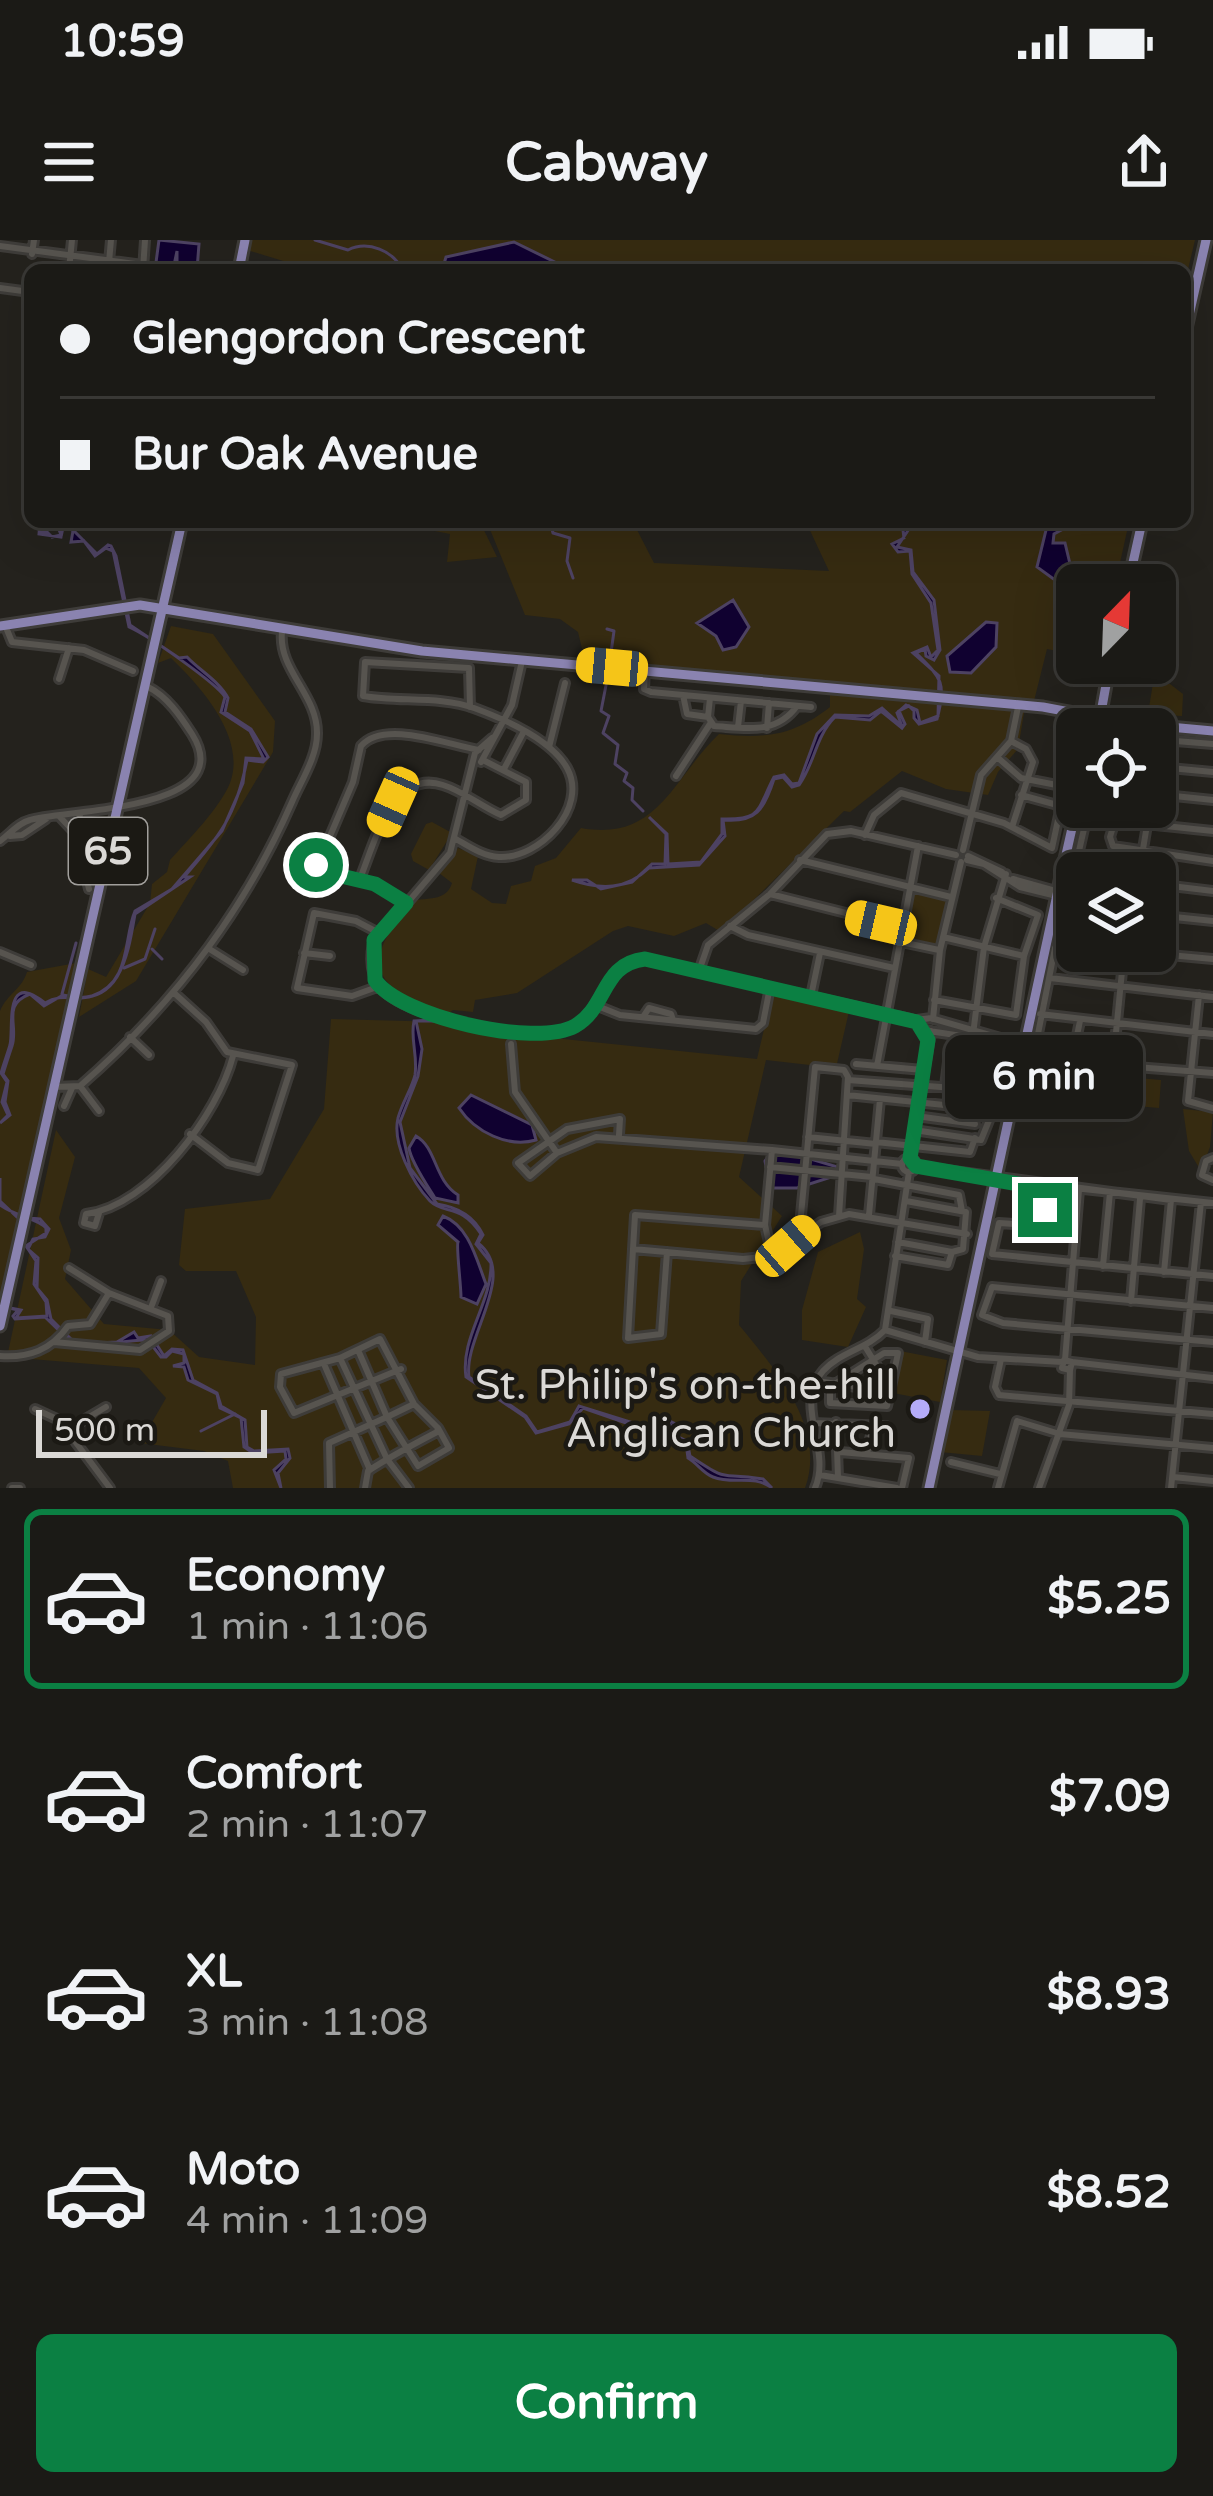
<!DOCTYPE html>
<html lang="en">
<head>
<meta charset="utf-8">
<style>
	body { margin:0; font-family:"Varela Round",sans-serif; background:#24231f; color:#f1f3f6; height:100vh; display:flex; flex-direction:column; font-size:45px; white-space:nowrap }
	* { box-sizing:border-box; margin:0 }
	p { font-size:39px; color:#a0a1a1 }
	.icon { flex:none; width:66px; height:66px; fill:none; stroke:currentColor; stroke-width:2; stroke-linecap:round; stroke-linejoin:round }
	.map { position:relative; height:1248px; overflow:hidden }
	.sheet { display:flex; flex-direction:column; background:#1b1a16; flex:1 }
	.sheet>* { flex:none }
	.banner { position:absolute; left:24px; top:24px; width:1167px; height:264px; border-radius:18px; box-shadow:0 12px 48px #0002,0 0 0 3px #393835; display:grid; align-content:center; height:264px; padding:0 36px; background:#1b1a16 }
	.needle { width:78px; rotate:23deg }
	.tools { position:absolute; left:1056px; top:324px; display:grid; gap:24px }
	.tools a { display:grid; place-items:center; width:120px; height:120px; border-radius:18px; background:#1b1a16; box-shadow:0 12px 48px #0002,0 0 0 3px #393835; font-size:60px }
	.scale { position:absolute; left:36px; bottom:30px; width:231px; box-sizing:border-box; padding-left:12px; border:6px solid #dbd9d6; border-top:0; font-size:33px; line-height:42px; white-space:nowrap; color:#dbd9d6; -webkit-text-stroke:9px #1b1914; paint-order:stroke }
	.end { position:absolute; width:54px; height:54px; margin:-27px; border:15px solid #0b8043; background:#fff; box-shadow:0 0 0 6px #fff }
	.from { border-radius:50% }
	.bubble { position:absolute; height:84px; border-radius:18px; background:#1b1a16; box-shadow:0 12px 48px #0002,0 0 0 3px #393835; font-size:39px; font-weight:700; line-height:84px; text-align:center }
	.car { position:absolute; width:36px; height:72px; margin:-36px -18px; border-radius:15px; box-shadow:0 0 9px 3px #0007; background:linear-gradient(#f5c518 24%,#345 0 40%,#f5c518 0 76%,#345 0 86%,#f5c518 0) }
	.banner b { display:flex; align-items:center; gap:42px; height:114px; font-size:45px }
	.banner b+b { border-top:3px solid #393835 }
	.banner i { width:30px; height:30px; background:#f1f3f6 }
	ul { padding:21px 0 0; list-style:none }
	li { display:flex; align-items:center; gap:36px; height:180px; margin:0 24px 18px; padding:0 12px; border:6px solid transparent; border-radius:18px }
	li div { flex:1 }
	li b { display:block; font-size:45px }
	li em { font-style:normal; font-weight:700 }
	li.on { border-color:#0b8043 }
	li>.icon { width:108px; height:108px; stroke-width:1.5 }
	.button { display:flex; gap:24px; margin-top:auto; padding:24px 36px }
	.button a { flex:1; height:138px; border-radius:18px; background:#0b8043; color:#fff; font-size:48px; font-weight:700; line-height:138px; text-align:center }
	.status { display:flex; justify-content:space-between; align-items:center; height:84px; padding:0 60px; background:#1b1a16; direction:ltr }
	.status svg { height:33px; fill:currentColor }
	header { display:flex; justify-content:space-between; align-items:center; height:156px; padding:0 36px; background:#1b1a16; font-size:54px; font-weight:700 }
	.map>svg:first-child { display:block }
	.green { fill:#362b11 }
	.water { fill:#100130; stroke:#4d4262; stroke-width:3 }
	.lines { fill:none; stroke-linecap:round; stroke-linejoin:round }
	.stream { stroke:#4d4262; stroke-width:3 }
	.minor-casing { stroke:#3e3c39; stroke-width:12 }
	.major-casing { stroke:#3e3c39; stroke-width:15 }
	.minor { stroke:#57544f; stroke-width:6 }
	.major { stroke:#8a83b0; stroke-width:9 }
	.route { stroke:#0b8043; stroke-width:15 }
	.poi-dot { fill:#b5acf9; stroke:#1b1914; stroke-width:4.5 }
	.labels { text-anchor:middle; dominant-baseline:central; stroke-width:9; stroke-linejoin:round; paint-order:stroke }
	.shield { fill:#1b1914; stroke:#a19f9c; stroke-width:3 }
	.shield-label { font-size:39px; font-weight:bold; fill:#dbd9d6 }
	.poi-label { font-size:42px; fill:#dbd9d6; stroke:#1b1914; text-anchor:end }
</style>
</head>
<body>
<div class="status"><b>10:59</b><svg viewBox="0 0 49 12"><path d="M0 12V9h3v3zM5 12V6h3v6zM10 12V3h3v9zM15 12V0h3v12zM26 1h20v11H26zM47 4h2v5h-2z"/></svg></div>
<header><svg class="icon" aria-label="menu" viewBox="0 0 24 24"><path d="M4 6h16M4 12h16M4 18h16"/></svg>Cabway<svg class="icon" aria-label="share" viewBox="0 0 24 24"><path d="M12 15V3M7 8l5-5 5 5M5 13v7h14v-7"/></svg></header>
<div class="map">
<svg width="1213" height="1248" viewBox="0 0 1213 1248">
	<rect width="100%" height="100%" fill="#24221d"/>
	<!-- green -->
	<path class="green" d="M249 0H1195L1185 42V30H313L247 10Z
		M389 282H480L497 317 447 322 450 294Z
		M487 282H633L654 323 829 331 806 282H1129L1115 345H1077V415L1047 409 1034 461 838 444 1025 467 1018 509 998 532 988 555 946 549 902 531 850 572 844 571 721 692 706 683 674 696 628 686 613 691 517 753 475 760 473 772 453 770 446 775C370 746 358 723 415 660 431 658 447 660 452 643L439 633 458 608 478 616 471 649 492 663 506 664 511 646 531 641 535 626 556 618 581 588C658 602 672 539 719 494 765 499 793 496 830 467V443L585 421 578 392 560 379 525 375Z
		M171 386 213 394 275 481 273 512 136 741 79 777 88 729 106 737 150 663 152 644 167 632 170 620C189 599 219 569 230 543 247 497 200 446 171 418L158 423Z
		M1153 443 1170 444 1183 454 1182 476 1148 474Z
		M432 582 452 593 429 630 413 621 411 614 426 584Z
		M910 651 948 659 937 706 905 699Z
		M76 723 0 1066V771C7 754 22 749 27 732Z
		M773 751 850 767 836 828 766 820 739 937 782 976 741 1041 739 1085C775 1129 827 1188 805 1248H233L228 1221 204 1211 140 1203 166 1158 139 1128 7 1117 56 890 75 917 59 978 71 1010 65 1039 104 1084 169 1090 199 1117 255 1125 256 1077 236 1031H186L179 1025 185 969 270 959 324 869 331 779 445 782 456 788 757 819Z
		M1115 836 1161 840 1159 868 1113 864Z
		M1183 869 1213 872 1210 907 1201 931 1189 911Z
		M860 992 864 1009 857 1059 866 1067 848 1107 802 1100V1070L818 1012Z
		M900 1111 947 1120 940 1162 893 1153Z
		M949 1170 990 1171 982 1216 940 1212Z"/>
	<!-- water -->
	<path class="water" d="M159 0 199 4 197 30H177V11L173 30H155Z
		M514 2 571 30 443 27 446 17Z
		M40 282 43 286 40 292H47L52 297 61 295 57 284 65 282 97 314 108 305 111 306 116 316 130 385 179 418 187 417C199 430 219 441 228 458L225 472 251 489 268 517 263 522 247 520C236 576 220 596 184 637H190L135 674C128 715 120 770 63 755L44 766 30 754C1 765 19 785 12 806 9 815 6 824 3 834L8 841 5 862 10 875 0 883 8 875 2 862 7 842 1 833C4 823 7 815 10 805 14 788 3 729 45 763 63 752 74 762 92 756 132 742 123 699 135 671L172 649 222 591 243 543 246 518 264 519 250 491 221 472 225 457C217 444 151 397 129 387L113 311 106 308 95 316 84 301 71 302 73 291 64 283 61 297 39 294Z
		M902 282 909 289 897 307 911 310 913 332 934 360 940 410 934 420 926 416 925 409 916 413C941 438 947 442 937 479L919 484 914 478V471L909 466 899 471 905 484 902 488 881 471 870 480 835 477C815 497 815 523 799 545L792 547 783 537 774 539C764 570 756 583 723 580L725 596 699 625 649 628C626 650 601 650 572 640H587L601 649 632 642 652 624H665L666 594 649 577 667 594 668 624 701 622 722 594V579C762 580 756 572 774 537L784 535 792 544 799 543 817 494 835 475 869 476 882 468 902 486 897 473 906 465 917 470 920 483 938 476 939 436 913 413 927 407 931 417 938 410 931 363 912 334 910 311 898 312 892 304 904 298Z
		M1048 282 1067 287 1054 294 1053 303H1065L1071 328 1087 343 1077 345V356L1037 327Z
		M733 360 749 387 736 407 723 410 716 396 697 383Z
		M986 382 997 383 996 407 971 433 950 432 947 416Z
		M442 771 434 781H416L422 809 418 836 400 882 410 928 437 964C457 967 474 976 483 995L478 1003C519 1035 463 1096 469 1137L526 1176 537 1192 570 1182 579 1166 646 1187 663 1178 676 1184 674 1195 687 1201 690 1216C733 1245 717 1231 763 1239L772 1248C754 1234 733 1245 713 1237 703 1233 698 1224 688 1218L686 1203 672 1195 674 1187 664 1181 643 1189 583 1168 569 1184 536 1193 525 1177 466 1137C460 1098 492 1063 491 1023L476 1004 481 994C461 963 444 975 430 961 412 942 392 903 398 878 402 863 412 848 415 835 418 815 410 799 414 781L434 780Z
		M471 855 532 885 536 900C508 908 475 892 459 868Z
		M416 896C437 908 434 940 458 955V963L435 958C427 945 411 922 409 908Z
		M774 908 841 928V934L797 948H770L765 921Z
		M0 938V961L17 977 40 979 49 989 45 997 33 999 28 1009 38 1018 37 1048 47 1060 51 1079 76 1104 117 1102 134 1092 138 1098 151 1096 164 1116 172 1109 183 1110 193 1140 217 1153 221 1166 245 1180 247 1207 254 1211 288 1209 290 1218 278 1233 281 1248 274 1230 286 1219 285 1211 253 1213 244 1207 241 1178 220 1168 217 1154 188 1140 184 1127 173 1126 184 1123V1114L172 1111 166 1117H161L148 1100C123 1099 102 1109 73 1104L45 1077 15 1079 13 1076 18 1070 0 1066 21 1070 16 1078 47 1076 46 1062 34 1044 36 1021 26 1006 46 993V988C38 978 16 977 0 965Z
		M443 976C469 986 476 1018 486 1044L477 1064 461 1057C461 1045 456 1006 458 1002L438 985Z"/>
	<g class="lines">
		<!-- stream -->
		<path class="stream" d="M315 0 348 10C368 0 394 11 402 30
			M550 282 553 293 570 298 567 321 573 338
			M607 389 614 391 610 420
			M608 435 601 471 609 476 603 493 618 505 615 524 627 533 624 541 633 548 632 560 643 571
			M152 709 162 719
			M124 728 145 719 155 689
			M62 754 76 703
			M201 1191 235 1174"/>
		<defs>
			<path id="minor" d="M0 6 143 25
				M32 14 34 0
				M109 22 111 0
				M69 30 72 0
				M143 30 145 0
				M0 48 30 52
				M5 385 12 402 84 410 133 431
				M645 430 644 449 651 452 811 467
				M59 439 69 408
				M683 455 687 474 708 477 710 458
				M708 477 714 486C746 488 776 495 797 466
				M738 487 741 461
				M767 488 769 463
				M492 498 475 513 450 613 373 703C370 718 370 734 380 747 404 778 530 803 566 790 606 776 598 723 645 719L911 779 929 791 1021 805
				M1011 501 1026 509 1033 522 1012 587
				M549 507 565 443
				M997 517 1021 538 1077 549
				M481 522 512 465 522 421
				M1159 527 1213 532
				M504 529 523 493
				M676 536 710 484
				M1155 547 1163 500 1213 504
				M1155 554 1213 560
				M1089 567 1076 624 1103 633
				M1119 567 1110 597 1113 606 1213 621
				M59 576 76 594 80 575
				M1146 584 1213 591
				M76 594 89 649
				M865 595 874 575 901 553 1004 583 1052 608 1061 566 1021 555
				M10 596 22 595 46 579
				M456 599C470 607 483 616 499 617 539 619 589 568 567 528 551 499 504 479 474 468 441 456 398 462 363 456L365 422 469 428 470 467
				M0 601C10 594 18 583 30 580 64 569 241 572 192 494 181 477 167 456 148 447
				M963 610 981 535 1011 501 1018 467
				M968 616 1002 632
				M800 620 951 657
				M967 620 984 624 1020 647 1077 661
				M1139 633 1150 567
				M1013 639 1077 657
				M359 641C374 606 391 528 443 545 463 551 482 567 501 575L526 560V542L483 520
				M1155 644 1213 651
				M770 654 902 687
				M406 663 375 645 316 629 353 542 361 506C384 479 448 505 479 510
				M1155 675 1213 681
				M730 686 748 695 894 728
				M943 697 1024 716
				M901 702 939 710
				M1077 705 1058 702 1055 708 1033 819 1213 833
				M211 710 243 730
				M1126 711 1213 719
				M0 712 31 725
				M304 713 330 716
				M699 731 708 705 770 654 827 594 851 591 956 615
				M1050 738 1213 757
				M377 747 352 756 297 748 314 673 356 681 379 693
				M173 752 206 782 227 812 292 825 258 930 228 923 190 894
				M1199 755 1188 861 1213 868
				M811 756 820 713
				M934 760 1016 775 1024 716 1038 675 996 658
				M595 765 620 775 756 789 763 783 770 747
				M1040 774 1213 794
				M643 777 649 768 671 774 673 780
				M933 779 940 710 961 622
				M917 780 931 778 1018 803
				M130 797 149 815
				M511 804 515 852 557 913
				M1113 823 1124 711
				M856 824 923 830
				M1071 824 1080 781
				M877 826 918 606
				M848 840 967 849
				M969 842 984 849 980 871
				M80 846 99 871
				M945 846 949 814
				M54 847 80 846C172 766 243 674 292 562 301 541 317 517 317 494 318 455 278 430 282 392
				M847 855 964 867 990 878 981 900 914 890
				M64 866 72 848
				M964 866 984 707 1006 634
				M916 876 975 884
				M619 895 620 879 567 889 518 923 530 936 557 913 596 897 772 910
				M808 897 876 904
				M876 902 970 912 975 898
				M910 918 931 791
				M1213 918 1206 921 1202 935 1213 940
				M902 925a7 7 0 1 1 14 0a7 7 0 1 1-14 0Z
				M902 924 772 910 765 985 772 1016 821 982 849 974 967 994
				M916 926 1171 960
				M770 927 872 937
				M981 938 1213 963
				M874 939 959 955 962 971
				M1047 949 1042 986 999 983 992 1014 1213 1036
				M99 973 95 986 84 983 86 974C150 966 218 874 233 816
				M869 975 880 859
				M765 985 635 975 633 1009 743 1019 772 1016
				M808 990 801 975 815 827 844 830 848 837 839 976
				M898 1002 952 1012
				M633 1009 628 1098 661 1094 667 1012
				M895 1016 948 1025 952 1012 963 1009 966 972 906 961
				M1103 1026 1110 952
				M1164 1032 1171 960
				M1131 1061 1140 959
				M152 1065 161 1041
				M1213 1068 992 1047 982 1075 1003 1083 1213 1102
				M891 1071 928 1079 925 1102
				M885 1090 978 1117 1062 1122
				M54 1102 140 1110 169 1091 168 1076 109 1053 69 1028
				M866 1108 877 1126 874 1151
				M358 1110 387 1177 414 1164
				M884 1113H898L887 1166 830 1163V1147Z
				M0 1116C29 1118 51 1110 68 1086L90 1084 109 1053
				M340 1118 281 1134 280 1147 294 1173 401 1129
				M1001 1119 995 1147 999 1155 1213 1174
				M1064 1120 1072 1122 1070 1130 1062 1128Z
				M1065 1120 1079 950
				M1072 1122 1213 1138
				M324 1124 370 1230
				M817 1141 890 1152
				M35 1169 59 1180 110 1248
				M836 1182 838 1237
				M814 1183 886 1186
				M67 1190 106 1167
				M840 1212 909 1218 902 1248
				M867 1214 873 1185
				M951 1222 1000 1234
				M820 1235 897 1248
				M1173 1237 1213 1241
				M12 1248H20
				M330 1248 329 1203 387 1177 418 1226 449 1208 438 1188
				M365 1248 368 1231C391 1216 414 1204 437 1192L438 1188 414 1164 380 1099 340 1118 387 1219 409 1248
				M815 1248C832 1209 793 1165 823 1131 840 1112 867 1109 885 1090L909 932
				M998 1248 1017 1181 1060 1194 1213 1208
				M1039 1248 1069 1165 1070 1130
				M1171 1248 1201 962"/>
			<path id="major" d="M239 30 245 0
				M1185 93 1206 0
				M1128 345 1142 282
				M0 386 140 365 422 411 1043 467 1128 483
				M1126 483 1213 491
				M1098 489 1110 423
				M1063 628 1077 566
				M0 1086 182 282
				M929 1248 1063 627"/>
		</defs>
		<!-- minor casing -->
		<use href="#minor" class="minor-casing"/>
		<!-- major casing -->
		<use href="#major" class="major-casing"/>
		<!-- minor -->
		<use href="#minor" class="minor"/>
		<!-- major -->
		<use href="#major" class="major"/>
	</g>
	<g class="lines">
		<!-- route -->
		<path class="route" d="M316 625 320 631 375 644 406 663 374 700 375 740C400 777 535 808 575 786 608 767 601 724 645 719L917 782 928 800 910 918 916 926 1047 949 1045 970"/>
	</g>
	<!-- markers -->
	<circle class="poi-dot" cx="920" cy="1169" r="12"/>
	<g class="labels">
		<!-- shield labels -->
		<rect class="shield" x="69" y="578" width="78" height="66" rx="9"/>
		<g class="shield-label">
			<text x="108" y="611">65</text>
		</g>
		<!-- poi labels -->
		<g class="poi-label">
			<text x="896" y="1145">St. Philip's on-the-hill<tspan x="896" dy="48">Anglican Church</tspan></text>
		</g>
	</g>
</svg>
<div class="tools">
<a><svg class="needle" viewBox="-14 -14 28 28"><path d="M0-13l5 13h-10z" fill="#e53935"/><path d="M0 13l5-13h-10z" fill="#a0a1a1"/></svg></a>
<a><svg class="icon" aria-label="locate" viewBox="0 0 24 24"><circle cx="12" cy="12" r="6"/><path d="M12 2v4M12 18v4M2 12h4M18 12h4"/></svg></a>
<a><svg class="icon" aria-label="layers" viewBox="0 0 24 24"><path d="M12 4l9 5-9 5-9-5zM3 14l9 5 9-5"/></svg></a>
</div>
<div class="scale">500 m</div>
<i class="end from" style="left:316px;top:625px"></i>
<i class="end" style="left:1045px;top:970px"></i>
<div class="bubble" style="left:945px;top:795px;width:198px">6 min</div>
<i class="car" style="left:612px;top:427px;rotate:275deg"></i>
<i class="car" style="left:393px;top:562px;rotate:204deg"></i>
<i class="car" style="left:881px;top:683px;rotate:283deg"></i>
<i class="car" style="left:788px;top:1006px;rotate:49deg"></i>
<div class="banner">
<b><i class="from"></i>Glengordon Crescent</b>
<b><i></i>Bur Oak Avenue</b>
</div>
</div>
<section class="sheet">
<ul>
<li class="on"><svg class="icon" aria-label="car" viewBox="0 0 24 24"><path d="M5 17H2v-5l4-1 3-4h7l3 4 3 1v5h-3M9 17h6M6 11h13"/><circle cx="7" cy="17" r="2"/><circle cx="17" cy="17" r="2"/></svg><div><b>Economy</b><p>1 min · 11:06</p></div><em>$5.25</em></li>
<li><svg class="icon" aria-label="car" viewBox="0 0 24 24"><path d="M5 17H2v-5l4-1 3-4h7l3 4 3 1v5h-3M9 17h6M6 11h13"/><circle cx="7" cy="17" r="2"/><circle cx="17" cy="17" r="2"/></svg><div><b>Comfort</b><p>2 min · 11:07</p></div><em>$7.09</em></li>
<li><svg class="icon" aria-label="car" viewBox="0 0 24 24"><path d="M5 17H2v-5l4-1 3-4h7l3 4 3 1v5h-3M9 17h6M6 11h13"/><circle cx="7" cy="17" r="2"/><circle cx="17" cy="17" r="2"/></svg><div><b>XL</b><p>3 min · 11:08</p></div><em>$8.93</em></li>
<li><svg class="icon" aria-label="car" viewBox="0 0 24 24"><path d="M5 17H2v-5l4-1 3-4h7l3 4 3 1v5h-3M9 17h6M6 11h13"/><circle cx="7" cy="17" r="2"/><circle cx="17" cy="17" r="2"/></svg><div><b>Moto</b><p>4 min · 11:09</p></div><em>$8.52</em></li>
</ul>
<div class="button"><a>Confirm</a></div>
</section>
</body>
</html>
